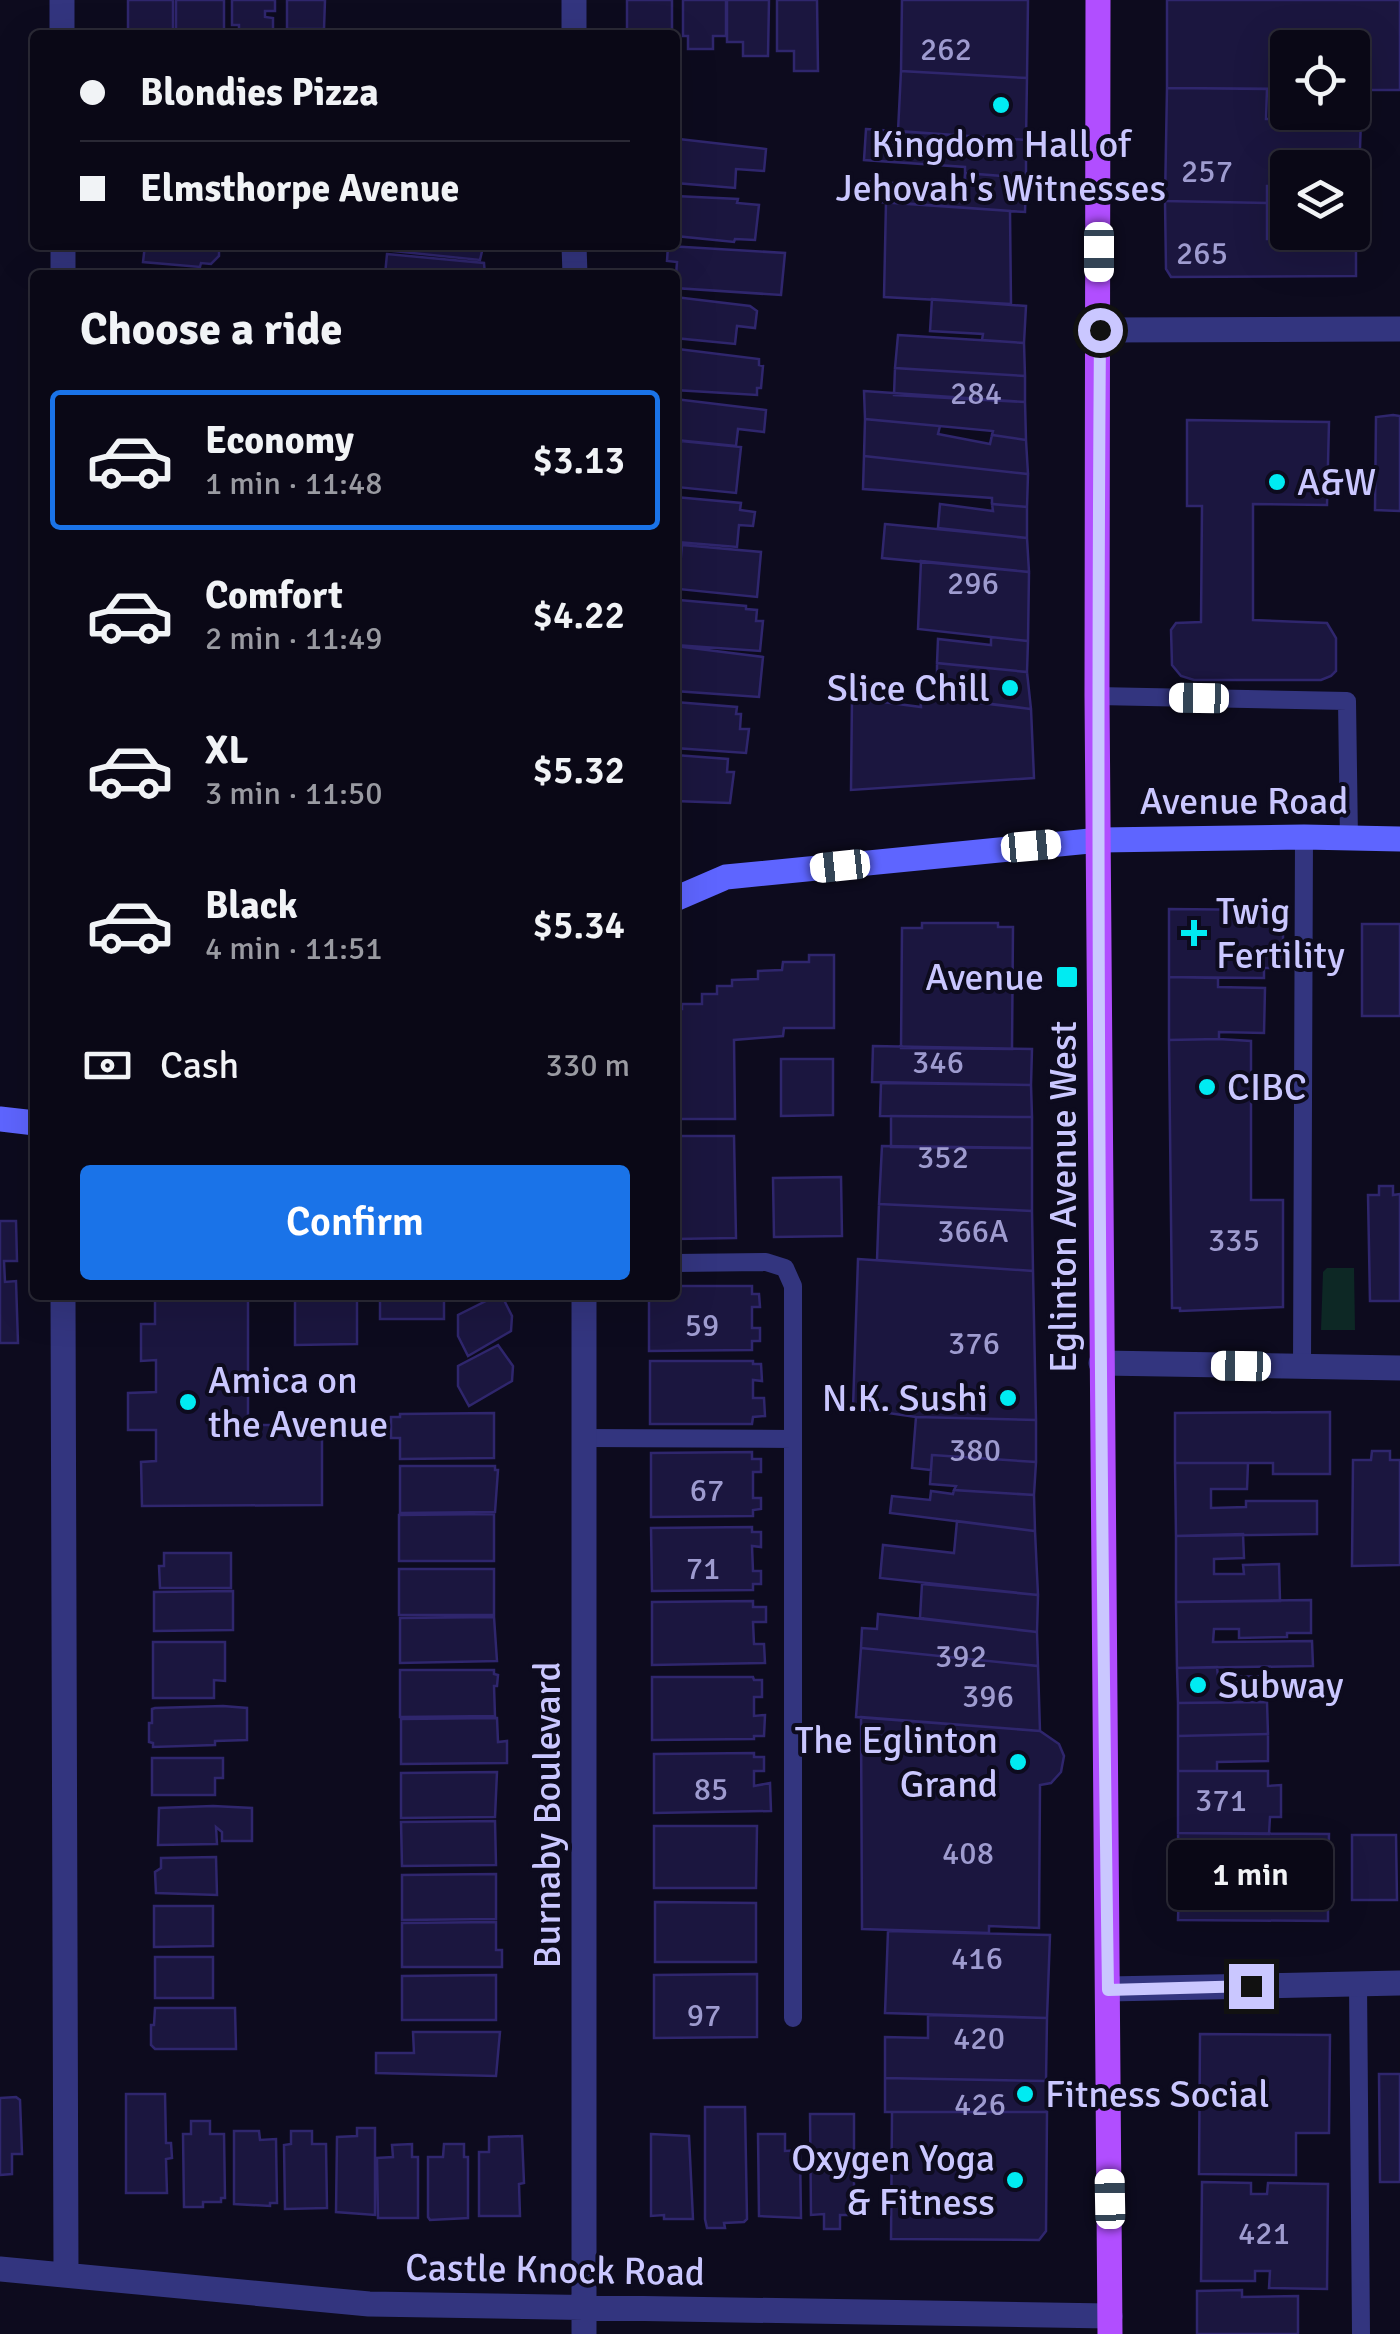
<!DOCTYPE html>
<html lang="en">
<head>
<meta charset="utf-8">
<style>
	body { margin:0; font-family:Signika,sans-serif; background:#181623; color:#f1f3f6; height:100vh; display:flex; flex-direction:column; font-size:38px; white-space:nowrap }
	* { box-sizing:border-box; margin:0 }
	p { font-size:32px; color:#999aa1 }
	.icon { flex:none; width:55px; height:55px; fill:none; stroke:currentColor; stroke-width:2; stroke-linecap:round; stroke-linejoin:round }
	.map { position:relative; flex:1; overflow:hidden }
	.details { position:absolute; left:30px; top:270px; width:650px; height:1030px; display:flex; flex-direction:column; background:#0a0816; border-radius:10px; box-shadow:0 10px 40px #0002,0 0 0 2px #2a2935 }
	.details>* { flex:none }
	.top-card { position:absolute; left:30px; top:30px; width:650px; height:220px; border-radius:10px; box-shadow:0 10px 40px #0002,0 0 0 2px #2a2935; display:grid; align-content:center; height:220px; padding:0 50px; background:#0a0816 }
	.controls { position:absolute; left:1270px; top:30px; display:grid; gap:20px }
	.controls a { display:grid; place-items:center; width:100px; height:100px; border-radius:10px; background:#0a0816; box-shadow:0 10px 40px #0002,0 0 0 2px #2a2935; font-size:50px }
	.end { position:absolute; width:45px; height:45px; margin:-22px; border:12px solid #cac7ff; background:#111; box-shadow:0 0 0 5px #111 }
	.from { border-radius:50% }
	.bubble { position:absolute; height:70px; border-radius:10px; background:#0a0816; box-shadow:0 10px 40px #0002,0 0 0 2px #2a2935; font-size:32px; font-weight:600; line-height:70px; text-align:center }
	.car { position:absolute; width:30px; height:60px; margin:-30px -15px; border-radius:12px; box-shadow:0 0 8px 2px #0007; background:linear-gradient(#fff 24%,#345 0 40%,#fff 0 76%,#345 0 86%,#fff 0) }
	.top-card b { display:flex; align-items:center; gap:35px; height:95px; font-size:38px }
	.top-card b+b { border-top:2px solid #2a2935 }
	.top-card i { width:25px; height:25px; background:#f1f3f6 }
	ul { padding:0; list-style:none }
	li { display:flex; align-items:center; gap:30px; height:140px; margin:0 20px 15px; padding:0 30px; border:5px solid transparent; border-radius:10px }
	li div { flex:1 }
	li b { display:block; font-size:38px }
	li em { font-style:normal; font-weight:600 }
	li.active { border-color:#1a73e8 }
	li>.icon { width:90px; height:90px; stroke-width:1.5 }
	h2 { padding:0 50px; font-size:45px; line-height:120px }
	.pay { display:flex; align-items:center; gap:25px; height:110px; padding:0 50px; font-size:38px }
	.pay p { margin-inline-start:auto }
	.primary-button { display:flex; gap:20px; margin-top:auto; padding:20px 50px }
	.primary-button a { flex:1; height:115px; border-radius:10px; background:#1a73e8; color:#fff; font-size:40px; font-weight:600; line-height:115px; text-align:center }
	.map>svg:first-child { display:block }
	.green { fill:#0d2825 }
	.building { fill:#1b163f; stroke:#2f266d; stroke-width:2.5 }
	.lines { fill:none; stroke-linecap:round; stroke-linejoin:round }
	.lane { stroke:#33357f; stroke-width:18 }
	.street { stroke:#33357f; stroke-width:25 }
	.secondary { stroke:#5e65ff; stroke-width:25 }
	.primary { stroke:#b14eff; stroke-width:25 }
	.route { stroke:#cac7ff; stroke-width:12 }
	.poi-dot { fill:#00ebf2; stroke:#0d0b1e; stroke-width:4 }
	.labels { text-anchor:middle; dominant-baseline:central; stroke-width:8; stroke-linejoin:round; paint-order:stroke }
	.number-label { font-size:32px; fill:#9e9bcf }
	.poi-label { font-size:38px; fill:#cac7ff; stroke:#0d0b1e; text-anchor:start }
	.street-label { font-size:38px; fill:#cac7ff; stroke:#0d0b1e }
</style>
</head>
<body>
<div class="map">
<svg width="1400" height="2334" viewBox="0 0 1400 2334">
	<rect width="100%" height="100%" fill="#0d0b1e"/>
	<!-- green -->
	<path class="green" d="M1327 1268H1354L1355 1330H1321L1323 1272Z"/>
	<!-- building -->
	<path class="building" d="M128 0H173V35H128Z
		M176 0H224V35H176Z
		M232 0H275V11H265V17L273 18V35H239V25H232Z
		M287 0H325L324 29H287Z
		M627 0H672V35H627Z
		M683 0H726V36H713V49H688V36H683Z
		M727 0H769L768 56H743V42H727Z
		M777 0H817L818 71H794V51H777Z
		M902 0H1028L1027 78 901 71Z
		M1167 0H1400V90H1352V48H1288V89L1167 88Z
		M901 71 1027 78 1026 140 898 131Z
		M1167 88 1267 89 1266 119 1361 120 1359 176H1352V168H1288V186H1267V203L1165 201Z
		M866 129 1026 140V178L965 173V167L864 160Z
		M679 139 766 149 764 171 736 169 735 188 676 183 675 154 679 155Z
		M965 173 1026 178 1025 212 865 201 866 181 964 188Z
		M675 196 738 199 737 203 759 205 755 240 735 239 734 242 676 236Z
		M1165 201 1267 203V239L1356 240V276L1171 277 1166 269Z
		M886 202 1010 211 1011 304 884 297Z
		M145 245H219V256L211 264 201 263 200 267 143 262Z
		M384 245H482L483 247 480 260 383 250Z
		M668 246 785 253 781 295 675 288 677 262 667 261Z
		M387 254 484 263 485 275H385Z
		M675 297 750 306 757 311 755 328 737 326 735 344 675 338Z
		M932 299 1026 306 1024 343 982 340 983 334 930 331Z
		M898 335 1024 343 1025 376 895 368Z
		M678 349 759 359V365L763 366 761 388H757V395L675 390V351Z
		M895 368 1025 376V402L894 395Z
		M864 391 1025 402 1026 440 992 435 993 431 865 419Z
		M675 399 766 410 764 432 738 429 736 446 676 440 678 418H675Z
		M1393 415 1400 416V511L1375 510 1376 417Z
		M865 419 940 426 938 434 990 444 992 435 1026 440 1028 474 864 456Z
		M1187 420 1329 422 1327 505 1253 504V620L1327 623 1336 638V671L1331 676 1321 680H1194L1181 676 1172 665 1171 630 1176 623 1201 622 1202 506H1187Z
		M681 441 741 447 736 493 676 487Z
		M864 456 1028 474 1027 507 992 504V498L863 489Z
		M675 497 741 503 740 510 755 512 753 526 739 525 737 547 677 542 679 518H675Z
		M940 504 993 511 992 504 1027 507V538L938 528Z
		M885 524 1027 538 1029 572 882 558Z
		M682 545 761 552 757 597 678 589Z
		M921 561 1029 572 1028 641 918 629Z
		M679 600 746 606V609L757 610 756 621H763L760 651 675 645Z
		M991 637 1028 641 1027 672 937 663 938 639 991 645Z
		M675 646 763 657 759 697 675 691Z
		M937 663 1027 672 1031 709 937 698Z
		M920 695 1031 709 1034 778 851 790 852 698 921 707Z
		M675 702 737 707 736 714H741L740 729H749L746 753 675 748Z
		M675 755 728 759 727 772H734L730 803 675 801Z
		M1169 909 1283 910V968H1264V978L1169 977Z
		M922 923H998V927H1013L1012 1049 901 1048 902 928H922Z
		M1362 924H1400V1016H1362Z
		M809 955H834V1028H784L783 1036 734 1040 735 1119H675V1009H682V1004H702V994H717V986H732V980L758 979V971L782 970 783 962H809Z
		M1169 977 1218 978V987L1265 988 1264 1033 1219 1032V1039L1169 1040Z
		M1219 1039 1251 1041V1200H1283V1307L1180 1311V1308H1172L1169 1040Z
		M873 1046 1032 1049 1031 1085 872 1082Z
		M781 1059H833V1115L781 1116Z
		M881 1083 1031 1085 1032 1117 880 1116Z
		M891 1116 1032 1117V1148L891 1147Z
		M675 1136H734L736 1238 675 1239Z
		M882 1146 1032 1148V1211L879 1204Z
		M841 1177 842 1236 774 1237 773 1178Z
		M1379 1186H1393V1195L1400 1194V1301H1370L1368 1195H1379Z
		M879 1204 1032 1211 1033 1271 877 1260Z
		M0 1221H16L17 1261H4L5 1282 16 1281 18 1343H0Z
		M858 1259 1033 1271 1036 1420 916 1417 853 1408Z
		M675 1286H752V1294H759L760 1307H752V1328H760V1341H752V1350L649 1351V1295H675Z
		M155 1295H248V1425H277V1419H322V1505L142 1506 141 1462 156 1461V1430H128V1393L156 1392V1360L141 1361V1324H155Z
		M295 1295H357V1344L295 1345Z
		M380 1295H444V1319H380Z
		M498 1295 500 1300 503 1298 512 1316 511 1331 468 1356 458 1336V1315Z
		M498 1345 513 1366 512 1381 469 1406 458 1386V1366Z
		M650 1361H753V1364H761L762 1381 753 1380V1398H764L765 1416 753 1417 752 1424H650Z
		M1330 1412V1474H1273V1463H1175V1413Z
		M494 1413V1458L400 1459V1438H391V1417H400V1414Z
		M916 1417 1036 1420V1462L932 1455 931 1470 912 1468Z
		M1372 1451H1390V1460H1400V1565L1352 1566 1353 1460H1371Z
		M752 1452V1459H761V1472H753V1498H761V1509L753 1510V1516L651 1517V1453Z
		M932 1455 1036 1462 1034 1495 954 1490 956 1486 930 1484Z
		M1175 1463H1248L1247 1489H1211V1508L1246 1507V1501H1317V1534L1176 1536Z
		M400 1466H495V1470H498L495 1512 400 1513Z
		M954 1490 1034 1495 1035 1531 890 1513 892 1496 930 1500 931 1491 953 1494Z
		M494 1514V1561H399V1515Z
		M957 1521 1035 1531 1038 1595 880 1578 883 1545 954 1553Z
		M752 1527V1532H761V1547L752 1546 753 1571H761V1584H753V1590L652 1591 651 1528Z
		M1243 1534 1244 1558 1214 1559V1574H1244L1243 1565 1279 1564 1280 1601 1176 1602V1536Z
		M164 1553H231V1588H160L159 1566H164Z
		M399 1569H494V1615H399Z
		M922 1584 1038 1595 1037 1632 920 1618Z
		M233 1591V1630L154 1631V1592Z
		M1311 1600V1633H1287V1637L1239 1638V1629H1214L1213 1642 1312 1641 1313 1666 1177 1668 1176 1602Z
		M753 1601V1607H766V1622H753L754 1644H764L765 1663 652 1665V1602Z
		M878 1614 1037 1632 1038 1666 861 1648 862 1628 877 1629Z
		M494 1617 497 1661 400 1663V1618Z
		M153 1642H225V1681L214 1680V1698H153Z
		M861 1648 1038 1666 1040 1731 856 1717Z
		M1217 1667 1218 1677 1267 1676V1702L1178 1703 1177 1668Z
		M400 1670H494V1674L498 1675 497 1686H494L495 1716 400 1717Z
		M652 1677H753L754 1680H762V1697H754V1716L765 1715 764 1736H754V1739L652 1740Z
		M1267 1702 1268 1734 1178 1736V1703Z
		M223 1706 247 1708V1740L215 1741V1745L153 1747V1743L149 1742V1723H152V1709L155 1708Z
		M861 1717 1040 1731 1059 1744 1064 1756 1061 1772 1051 1783 1040 1785 1039 1928 989 1926V1933L862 1929Z
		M497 1718 498 1742 507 1741V1763L401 1764V1719Z
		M1268 1734V1761L1217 1762V1771H1178V1736Z
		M754 1753V1757H764V1771H754V1786L770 1783 771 1811 654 1813V1754Z
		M152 1758H223V1778H215V1795H152Z
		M1178 1771H1268V1786L1281 1785V1817H1270L1269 1834 1178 1833Z
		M497 1772 495 1817 401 1818V1773Z
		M213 1806 252 1808V1841H222V1832L216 1827 217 1844 158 1845 159 1808Z
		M495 1821 496 1865 402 1866 401 1822Z
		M654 1826H757L756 1888H654Z
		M1178 1833 1329 1834 1328 1879H1179Z
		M1352 1835H1396L1397 1900H1352Z
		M216 1857 217 1895 156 1893 155 1872 161 1868V1858Z
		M496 1874V1919L402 1920V1875Z
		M1179 1879H1328V1921L1178 1920Z
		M655 1902 756 1903V1962H655Z
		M154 1906H213V1946L154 1947Z
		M496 1922V1950H502V1967H402V1923Z
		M888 1931 1050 1935 1047 2018 885 2013Z
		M155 1957H213V1998H155Z
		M757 1974V2037L654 2038V1975Z
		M496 1975V2020H402V1976Z
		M155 2008H235L236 2049H155L151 2045V2025H154Z
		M928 2015 1047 2018 1046 2081 885 2078V2037L928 2038Z
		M413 2032H500L496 2076 376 2073V2053H414Z
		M1200 2034 1330 2035 1329 2133H1296V2175L1199 2174Z
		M1379 2074H1400V2182H1380Z
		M885 2078 1046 2081 1047 2112H885Z
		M126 2094H165L166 2143H171L172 2158 166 2159 167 2193H126Z
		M16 2097 20 2100 22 2154H12V2174L0 2175V2098Z
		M705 2107H745L747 2219 744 2222 724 2223 725 2228H707L705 2219Z
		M892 2112H1047L1046 2231 1039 2240 891 2239Z
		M810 2114H854V2215H840V2229H824V2214L811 2215Z
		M191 2121H210V2134H224L225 2198H221V2202H203V2207H184L183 2134H191Z
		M357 2128H375V2215L336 2212 337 2137 357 2136Z
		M234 2131H259L260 2140 276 2139 277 2203H270V2206L234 2204Z
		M291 2131H312V2144H326L327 2208 285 2209 284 2145 291 2144Z
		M651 2134 689 2136 693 2219H664V2215L651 2216Z
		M758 2134H785V2151L800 2150 801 2218 759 2216Z
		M522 2136 524 2183 519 2184 520 2216H479V2152H489V2137Z
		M412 2144V2157H418V2218H378L377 2158 393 2157 392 2145Z
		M444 2144H464V2157H468V2218L430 2220 428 2217V2157H443Z
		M1202 2182 1251 2183V2194H1267L1268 2183 1328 2184 1327 2289 1269 2288 1270 2271H1255V2281H1201Z
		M1242 2290V2297L1298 2296V2334H1197V2291Z"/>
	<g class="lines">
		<!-- lane -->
		<path class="lane" d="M1097 696 1347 701 1349 838
			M675 1263 766 1262 785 1268 793 1286V2018
			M1302 1367 1304 837
			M585 1438 793 1439
			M1358 1983 1361 2334"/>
		<!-- street -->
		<path class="street" d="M62 0V35
			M574 0V35
			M63 245V275
			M574 245 575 275
			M1100 330 1400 329
			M63 1295 66 2274
			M584 1295V2334
			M1101 1363 1400 1368
			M1108 1989 1400 1983
			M0 2269 369 2304 1110 2316"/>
		<!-- secondary -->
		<path class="secondary" d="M675 899 726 877 1100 840 1304 837 1400 839
			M0 1119 35 1123"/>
		<!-- primary -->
		<path class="primary" d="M1098 0 1097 696 1110 2334"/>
	</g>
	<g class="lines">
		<!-- route -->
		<path class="route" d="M1100 330C1096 883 1100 1436 1108 1990L1251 1986"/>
	</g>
	<!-- markers -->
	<g class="poi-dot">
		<circle cx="1001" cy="105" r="10"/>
		<circle cx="1277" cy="482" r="10"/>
		<circle cx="1010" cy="688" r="10"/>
		<path d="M1189 918h10v10h10v10h-10v10h-10v-10h-10v-10h10z"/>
		<rect x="1055" y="965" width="24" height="24" rx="5"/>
		<circle cx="1207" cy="1087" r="10"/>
		<circle cx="1008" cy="1398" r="10"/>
		<circle cx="188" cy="1402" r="10"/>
		<circle cx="1198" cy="1685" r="10"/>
		<circle cx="1018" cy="1762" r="10"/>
		<circle cx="1025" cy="2094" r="10"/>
		<circle cx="1015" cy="2180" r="10"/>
	</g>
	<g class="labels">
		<!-- number labels -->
		<g class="number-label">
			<text x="946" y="49">262</text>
			<text x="1207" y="171">257</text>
			<text x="1202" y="253">265</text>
			<text x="976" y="393">284</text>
			<text x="973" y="583">296</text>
			<text x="938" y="1062">346</text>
			<text x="943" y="1157">352</text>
			<text x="973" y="1231">366A</text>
			<text x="1234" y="1240">335</text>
			<text x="702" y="1325">59</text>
			<text x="974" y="1343">376</text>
			<text x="975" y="1450">380</text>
			<text x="707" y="1490">67</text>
			<text x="703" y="1568">71</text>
			<text x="961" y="1656">392</text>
			<text x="988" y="1696">396</text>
			<text x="711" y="1789">85</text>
			<text x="1221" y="1800">371</text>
			<text x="968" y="1853">408</text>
			<text x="977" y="1958">416</text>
			<text x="704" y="2015">97</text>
			<text x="979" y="2038">420</text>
			<text x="980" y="2104">426</text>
			<text x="1264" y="2233">421</text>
		</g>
		<!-- poi labels -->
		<g class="poi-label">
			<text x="1001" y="144" text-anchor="middle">Kingdom Hall of<tspan x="1001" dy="44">Jehovah's Witnesses</tspan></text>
			<text x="1297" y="482">A&amp;W</text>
			<text x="990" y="688" text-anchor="end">Slice Chill</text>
			<text x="1216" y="911">Twig<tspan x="1216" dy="44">Fertility</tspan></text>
			<text x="1044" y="977" text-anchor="end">Avenue</text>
			<text x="1227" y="1087">CIBC</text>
			<text x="208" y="1380">Amica on<tspan x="208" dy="44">the Avenue</tspan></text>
			<text x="988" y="1398" text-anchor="end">N.K. Sushi</text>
			<text x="1218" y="1685">Subway</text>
			<text x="998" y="1740" text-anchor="end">The Eglinton<tspan x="998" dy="44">Grand</tspan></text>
			<text x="1045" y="2094">Fitness Social</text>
			<text x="995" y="2158" text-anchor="end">Oxygen Yoga<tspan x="995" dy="44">&amp; Fitness</tspan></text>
		</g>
		<!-- street labels -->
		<g class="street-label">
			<text x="1244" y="801">Avenue Road</text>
			<text transform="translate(1063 1197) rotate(-90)">Eglinton Avenue West</text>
			<text transform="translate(547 1815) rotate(-90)">Burnaby Boulevard</text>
			<text transform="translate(555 2270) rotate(1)">Castle Knock Road</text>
		</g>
	</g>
</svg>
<div class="controls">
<a><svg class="icon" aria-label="locate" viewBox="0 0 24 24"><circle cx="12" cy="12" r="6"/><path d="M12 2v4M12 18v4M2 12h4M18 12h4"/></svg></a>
<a><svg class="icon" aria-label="layers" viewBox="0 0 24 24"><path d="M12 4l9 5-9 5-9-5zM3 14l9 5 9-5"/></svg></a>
</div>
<i class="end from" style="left:1100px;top:330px"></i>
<i class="end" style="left:1251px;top:1986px"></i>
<div class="bubble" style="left:1168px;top:1840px;width:165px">1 min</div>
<i class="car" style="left:1099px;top:252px;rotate:180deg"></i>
<i class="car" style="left:1199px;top:698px;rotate:271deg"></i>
<i class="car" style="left:1031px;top:846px;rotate:85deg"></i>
<i class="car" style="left:840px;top:866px;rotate:264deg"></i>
<i class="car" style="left:1241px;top:1366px;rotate:271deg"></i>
<i class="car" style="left:1110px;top:2199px;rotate:359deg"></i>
<div class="top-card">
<b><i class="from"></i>Blondies Pizza</b>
<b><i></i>Elmsthorpe Avenue</b>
</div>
<section class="details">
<h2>Choose a ride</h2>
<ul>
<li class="active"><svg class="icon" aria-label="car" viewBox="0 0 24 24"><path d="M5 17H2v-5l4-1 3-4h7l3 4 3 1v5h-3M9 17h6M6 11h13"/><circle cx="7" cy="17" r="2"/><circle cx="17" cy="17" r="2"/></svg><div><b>Economy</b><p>1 min · 11:48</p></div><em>$3.13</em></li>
<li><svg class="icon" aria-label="car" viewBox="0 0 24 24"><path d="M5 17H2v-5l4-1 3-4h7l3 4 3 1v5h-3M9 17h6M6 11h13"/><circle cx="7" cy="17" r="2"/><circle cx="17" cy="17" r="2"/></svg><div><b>Comfort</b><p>2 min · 11:49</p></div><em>$4.22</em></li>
<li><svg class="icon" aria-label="car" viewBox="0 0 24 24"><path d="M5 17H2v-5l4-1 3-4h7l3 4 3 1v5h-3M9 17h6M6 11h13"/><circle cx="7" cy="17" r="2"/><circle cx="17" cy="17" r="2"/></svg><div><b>XL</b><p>3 min · 11:50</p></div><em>$5.32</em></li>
<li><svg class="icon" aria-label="car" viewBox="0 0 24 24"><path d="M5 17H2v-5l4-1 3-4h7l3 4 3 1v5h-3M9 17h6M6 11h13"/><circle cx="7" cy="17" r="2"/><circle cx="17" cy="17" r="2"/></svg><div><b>Black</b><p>4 min · 11:51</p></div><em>$5.34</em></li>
</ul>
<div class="pay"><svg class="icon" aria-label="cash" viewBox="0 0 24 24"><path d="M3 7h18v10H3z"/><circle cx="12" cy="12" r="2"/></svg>Cash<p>330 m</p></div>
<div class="primary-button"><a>Confirm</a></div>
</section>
</div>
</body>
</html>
